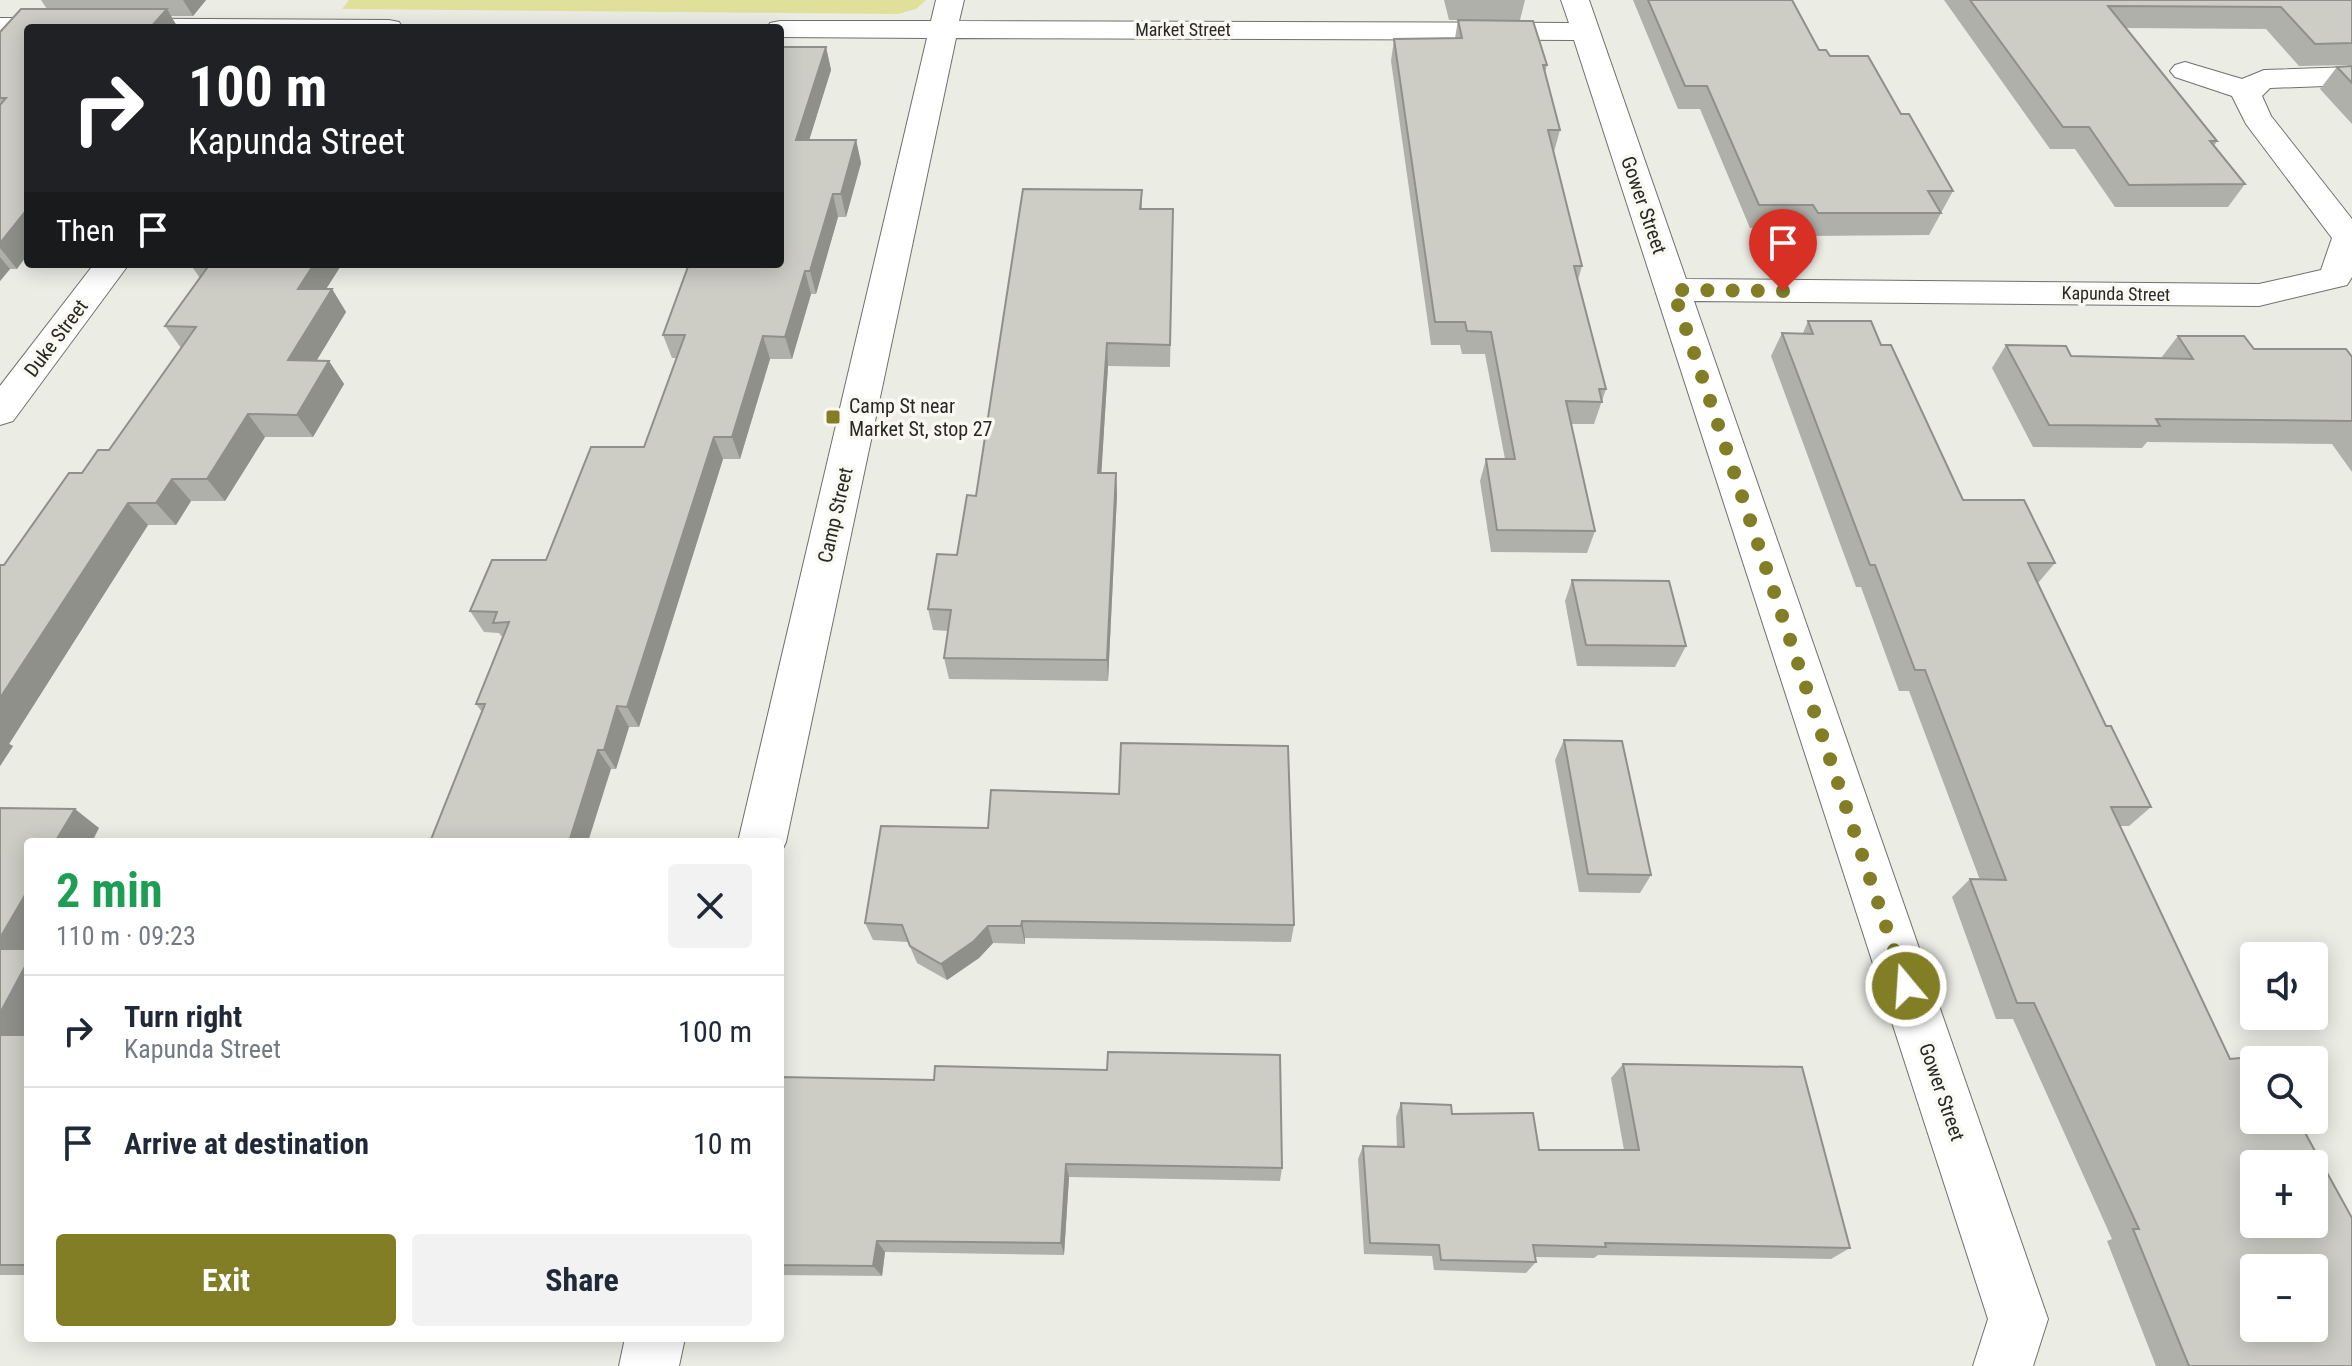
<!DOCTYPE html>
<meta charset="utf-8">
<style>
:root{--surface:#fff;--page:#f2f2f3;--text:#1f2937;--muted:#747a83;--line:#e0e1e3;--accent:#817e26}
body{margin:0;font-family:"Roboto Condensed",sans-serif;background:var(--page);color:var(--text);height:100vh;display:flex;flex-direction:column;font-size:30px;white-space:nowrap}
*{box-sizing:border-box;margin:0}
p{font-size:26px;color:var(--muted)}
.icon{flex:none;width:44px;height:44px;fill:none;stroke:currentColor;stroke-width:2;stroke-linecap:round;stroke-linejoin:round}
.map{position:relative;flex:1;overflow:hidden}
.sheet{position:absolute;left:24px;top:838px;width:760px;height:504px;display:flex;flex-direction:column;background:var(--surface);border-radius:8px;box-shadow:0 4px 20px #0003}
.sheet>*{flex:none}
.banner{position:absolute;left:24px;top:24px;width:760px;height:244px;border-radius:8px;box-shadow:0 4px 20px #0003;background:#202124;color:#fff;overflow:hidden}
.tools{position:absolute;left:2240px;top:942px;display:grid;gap:16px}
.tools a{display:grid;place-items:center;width:88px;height:88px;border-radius:8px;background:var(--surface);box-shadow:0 4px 20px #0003;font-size:40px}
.pin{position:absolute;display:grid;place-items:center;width:68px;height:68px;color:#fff;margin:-82px -34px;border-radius:50% 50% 50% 0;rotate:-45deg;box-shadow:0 0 8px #0007}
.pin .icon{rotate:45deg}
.me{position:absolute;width:88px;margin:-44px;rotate:342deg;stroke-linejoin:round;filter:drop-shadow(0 0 6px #0008)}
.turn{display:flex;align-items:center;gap:28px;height:168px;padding:0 32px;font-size:36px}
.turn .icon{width:104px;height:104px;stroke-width:2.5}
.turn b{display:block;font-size:56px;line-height:68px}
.then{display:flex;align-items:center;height:76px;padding:0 32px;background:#0003;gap:16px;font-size:30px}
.round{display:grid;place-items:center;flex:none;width:84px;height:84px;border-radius:8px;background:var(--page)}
.overview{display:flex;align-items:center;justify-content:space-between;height:136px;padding:0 32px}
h1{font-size:48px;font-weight:700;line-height:60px;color:#1e9e55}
.cta{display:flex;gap:16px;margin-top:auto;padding:16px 32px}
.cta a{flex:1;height:92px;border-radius:8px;background:var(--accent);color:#fff;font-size:32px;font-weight:700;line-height:92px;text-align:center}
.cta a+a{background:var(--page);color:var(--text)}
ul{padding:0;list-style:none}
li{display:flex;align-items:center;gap:24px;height:112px;padding:0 32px;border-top:2px solid var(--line)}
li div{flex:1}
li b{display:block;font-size:30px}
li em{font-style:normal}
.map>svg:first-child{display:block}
.green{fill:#e1e09b}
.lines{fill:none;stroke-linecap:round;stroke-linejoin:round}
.street-casing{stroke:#71716b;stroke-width:2}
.street{fill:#fff;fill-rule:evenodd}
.wall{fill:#b0b0aa}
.shaded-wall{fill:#90908b}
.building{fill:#cdcdc6;stroke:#90908b;stroke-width:2;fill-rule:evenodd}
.route{stroke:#817e26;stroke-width:14;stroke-dasharray:0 25.2}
.poi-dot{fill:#817e26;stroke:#f9f9f2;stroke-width:3}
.labels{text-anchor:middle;stroke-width:7;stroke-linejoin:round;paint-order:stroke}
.far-street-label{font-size:18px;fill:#282926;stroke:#f9f9f2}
.street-label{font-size:20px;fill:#282926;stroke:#f9f9f2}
.poi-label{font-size:20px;fill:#282926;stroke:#f9f9f2;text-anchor:start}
</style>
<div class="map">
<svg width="2352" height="1366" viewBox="0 0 2352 1366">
<rect width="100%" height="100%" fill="#ebece4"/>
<polygon class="green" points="349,0 926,0 916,9 898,14 342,9"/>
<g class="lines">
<g class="street-casing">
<g id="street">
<polygon points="936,0 964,0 959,21 1569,23 1561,0 1589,0 1686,279 2259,284 2321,270 2332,238 2246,124 2232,96 2175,77 2170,71 2175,65 2185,62 2242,79 2264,70 2352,67 2352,85 2270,88 2262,96 2271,116 2352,219 2352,277 2347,285 2259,306 1694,301 2048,1319 2033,1366 1973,1366 1988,1319 1574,40 956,38 786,842 780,855 780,842 738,842 927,38 780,37 780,28 767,28 770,23 780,21 931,21"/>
<polygon points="0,18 389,20 399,22 403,28 28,28 28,35 0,34"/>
<polygon points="94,264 129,264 13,421 0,425 0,386"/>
<polygon points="625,1338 685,1338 679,1366 619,1366"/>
</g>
</g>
<use href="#street" class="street"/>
</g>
<g class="wall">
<polygon points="41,0 206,0 193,16 171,16 178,28 28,28 17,269 10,269 0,281 0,32 47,9"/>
<polygon points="1444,0 1525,0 1520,20 1449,20"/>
<polygon points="1633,0 1792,0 1819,50 1830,56 1901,114 1953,191 1929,235 1808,236 1803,228 1750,228 1700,109 1678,109"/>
<polygon points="1944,0 2352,0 2352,65 2299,66 2266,29 2126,28 2217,141 2214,146 2245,184 2228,207 2115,207 2075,149 2050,149"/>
<polygon points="1458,20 1547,65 1545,73 1560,130 1554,152 1582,266 1578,280 1606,389 1594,424 1571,424 1595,531 1587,553 1491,552 1480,481 1486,459 1505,459 1485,354 1462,354 1460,345 1431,345 1391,61 1394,39 1455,38"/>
<polygon points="826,47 831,70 809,140 856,140 861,163 846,217 838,217 816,294 811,294 792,359 770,359 740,459 723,459 639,727 629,727 616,769 611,769 482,712 476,704 502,637 499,633 484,632 470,611 546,560 644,447 677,358 672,358 663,335"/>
<polygon points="2352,66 2352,124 2320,89 2337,67"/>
<polygon points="1142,190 1142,209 1173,232 1170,367 1108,366 1101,473 1116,473 1117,495 1108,681 949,679 944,658 948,631 933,630 928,609 957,555 976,496"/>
<polygon points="190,264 342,264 326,289 332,289 346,312 316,361 329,361 344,384 313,437 265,437 225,501 191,501 176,525 148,525 9,744 13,746 0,766 4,565 82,473 109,450 181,348 165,326 200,278"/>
<polygon points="1808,321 1881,345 1963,500 2055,563 2038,583 2106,726 2151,807 2129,826 2120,826 2352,1366 2156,1366 2107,1241 2112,1239 2013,1019 1996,1019 1952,897 1970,879 1980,880 1909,691 1899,691 1861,587 1856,587 1771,356 1782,333 1803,333"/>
<polygon points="2178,336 2254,349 2352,357 2352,472 2332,444 2147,442 2142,448 2033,447 1992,368 2006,345 2071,356 2161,358"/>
<polygon points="1572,580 1686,646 1675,667 1577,666 1565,601"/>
<polygon points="1564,740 1651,875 1640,893 1579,892 1555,760"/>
<polygon points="0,808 99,828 28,842 26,1035 28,1035 28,1275 0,1275"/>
<polygon points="881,826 1294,925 1291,942 1025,938 1025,944 993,943 979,958 947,980 917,963 908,942 873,940 865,923"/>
<polygon points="1623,1064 1850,1248 1831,1259 1598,1255 1594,1258 1535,1257 1536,1262 1526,1273 1434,1270 1432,1256 1364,1254 1358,1159 1363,1146 1397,1146 1396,1117 1401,1103 1452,1114 1539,1150 1624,1150 1611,1078"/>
<polygon points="780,1077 1282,1168 1280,1181 1069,1177 1064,1255 885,1252 882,1276 780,1275"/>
</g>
<g class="shaded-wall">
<polygon points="183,0 206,0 193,16"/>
<polygon points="167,9 178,28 150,28"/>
<polygon points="826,47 831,70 802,163 796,140"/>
<polygon points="856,140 861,163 846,217 841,194"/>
<polygon points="833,194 838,217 816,294 810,271"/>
<polygon points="28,208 28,254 17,269 0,248 0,243"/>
<polygon points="0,257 10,269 0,281"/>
<polygon points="314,264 342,264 312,311 298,289"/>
<polygon points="805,271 811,294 792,359 785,337"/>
<polygon points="332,289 346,312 303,383 288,360"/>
<polygon points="763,336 770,359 740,459 732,437"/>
<polygon points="1107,343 1108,366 1100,495 1098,473"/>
<polygon points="329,361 344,384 313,437 297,415"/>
<polygon points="248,414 265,437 225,501 207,479"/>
<polygon points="714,437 723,459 639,727 627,707"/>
<polygon points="1116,473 1117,495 1108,681 1107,660"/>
<polygon points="172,479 191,501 176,525 156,503"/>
<polygon points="128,503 148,525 9,744 13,746 0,766 0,698"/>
<polygon points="617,706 629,727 616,769 604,750"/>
<polygon points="598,750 611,769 588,842 569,842"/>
<polygon points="75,809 99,828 92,842 55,842"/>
<polygon points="28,890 28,956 0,953 0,938"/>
<polygon points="1022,921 1025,938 1025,944 1021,926"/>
<polygon points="988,926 993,943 979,958 947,980 941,964"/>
<polygon points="28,961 28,1032 19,1050 0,1040 0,1013"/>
<polygon points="1066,1164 1069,1177 1064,1255 1061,1243"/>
<polygon points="877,1241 885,1252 882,1276 873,1266"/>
</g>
<g class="building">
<polygon points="1648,0 1792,0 1819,50 1826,50 1830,56 1868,56 1901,114 1909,114 1953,191 1928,191 1941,213 1818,213 1813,205 1759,205 1707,86 1685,86"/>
<polygon points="1970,0 2352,0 2352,43 2315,44 2281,7 2108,6 2217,141 2210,141 2245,184 2129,185 2089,127 2063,127"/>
<polygon points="21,9 167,9 150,28 28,28 28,208 0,243 0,105 6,98 0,98 0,32"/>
<polygon points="1458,20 1533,21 1547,65 1543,65 1560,130 1548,130 1582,266 1574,266 1606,389 1599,389 1602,402 1566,401 1595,531 1497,530 1486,459 1515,459 1491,332 1467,331 1465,322 1435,322 1394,39 1462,38"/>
<polygon points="780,47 826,47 796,140 856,140 841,194 833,194 810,271 805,271 785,337 763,336 732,437 714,437 627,707 617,706 604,750 598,750 569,842 430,842 485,704 476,704 509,622 493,623 497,612 470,611 492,560 546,560 591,447 644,447 685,335 663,335 689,264 780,264"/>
<polygon points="2352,66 2352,83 2337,67"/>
<polygon points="1023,189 1142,190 1140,209 1173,209 1170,345 1107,343 1098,473 1116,473 1107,660 944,658 951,610 928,609 937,554 957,555 967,495 976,496"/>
<polygon points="210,264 314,264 298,289 332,289 288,360 329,361 297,415 248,414 207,479 172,479 156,503 128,503 0,698 0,565 4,565 69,473 82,473 98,450 109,450 196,327 165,326"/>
<path d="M1808,321H1871L1881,345H1891L1963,500H2024L2055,563H2028L2106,726H2111L2151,807H2111L2230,1059L2262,1056L2264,1060H2254V1120H2298L2352,1218V1366H2189L2133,1229H2139L2034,1003H2017L1970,879L2006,880L1925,670H1915L1875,565H1870L1782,333L1813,334ZM2254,1164H2314V1224H2254ZM2254,1268H2314V1328H2254Z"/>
<polygon points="2178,336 2244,336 2254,349 2346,349 2352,357 2352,421 2156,419 2160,426 2049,425 2006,345 2066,346 2071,356 2193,359"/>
<polygon points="1572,580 1669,581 1686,646 1586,645"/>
<polygon points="1564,740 1622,741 1651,875 1588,874"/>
<polygon points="1121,743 1288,746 1294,925 1022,921 1021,926 988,926 974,941 941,964 910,946 902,925 865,923 881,826 988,828 991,790 1119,794"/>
<polygon points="0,808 75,809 55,842 28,842 28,890 0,938"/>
<polygon points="0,949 28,949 28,961 0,1013"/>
<rect x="0" y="1035" width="28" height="230"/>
<polygon points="1108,1052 1280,1055 1282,1168 1066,1164 1061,1243 877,1241 873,1266 780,1265 780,1077 934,1080 935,1066 1107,1070"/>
<polygon points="1623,1064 1802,1067 1850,1248 1605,1243 1606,1247 1533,1245 1536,1262 1441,1260 1439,1245 1370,1243 1363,1146 1404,1147 1401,1103 1451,1105 1452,1114 1533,1113 1539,1150 1639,1150"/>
</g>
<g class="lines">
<polyline class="route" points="1783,291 1673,290 1906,986"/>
</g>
<rect class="poi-dot" x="825" y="409" width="16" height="16" rx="4"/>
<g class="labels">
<g class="far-street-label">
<text x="1183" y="36">Market Street</text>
<text transform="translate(2116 294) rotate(1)" y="6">Kapunda Street</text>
</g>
<g class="street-label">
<text transform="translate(1644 205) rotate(71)" y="7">Gower Street</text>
<text transform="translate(56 338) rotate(-53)" y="7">Duke Street</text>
<text transform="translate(835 515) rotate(-77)" y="7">Camp Street</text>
<text transform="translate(1942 1092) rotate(71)" y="7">Gower Street</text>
</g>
<g class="poi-label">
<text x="849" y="413">Camp St near<tspan x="849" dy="23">Market St, stop 27</tspan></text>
</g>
</g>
</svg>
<div class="tools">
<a><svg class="icon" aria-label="sound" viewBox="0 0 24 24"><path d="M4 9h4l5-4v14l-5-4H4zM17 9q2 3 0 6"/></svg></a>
<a><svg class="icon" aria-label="search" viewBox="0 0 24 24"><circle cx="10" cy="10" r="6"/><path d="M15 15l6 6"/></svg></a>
<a>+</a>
<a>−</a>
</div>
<div class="pin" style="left:1783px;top:291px;background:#d93025"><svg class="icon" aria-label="arrive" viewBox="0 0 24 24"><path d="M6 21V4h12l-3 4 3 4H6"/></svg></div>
<svg class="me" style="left:1906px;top:986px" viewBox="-20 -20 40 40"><circle r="17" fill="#817e26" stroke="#fff" stroke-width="3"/><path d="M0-11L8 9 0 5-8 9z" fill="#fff"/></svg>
<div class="banner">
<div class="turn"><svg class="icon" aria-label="right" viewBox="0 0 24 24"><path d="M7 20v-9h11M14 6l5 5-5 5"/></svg><div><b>100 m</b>Kapunda Street</div></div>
<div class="then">Then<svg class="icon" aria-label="arrive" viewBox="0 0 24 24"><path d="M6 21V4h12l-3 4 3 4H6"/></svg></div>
</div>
<section class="sheet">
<div class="overview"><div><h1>2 min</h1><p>110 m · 09:23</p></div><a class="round"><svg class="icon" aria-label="close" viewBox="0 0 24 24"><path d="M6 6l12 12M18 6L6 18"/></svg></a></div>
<ul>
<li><svg class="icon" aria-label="right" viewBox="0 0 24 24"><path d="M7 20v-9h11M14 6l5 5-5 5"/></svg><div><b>Turn right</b><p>Kapunda Street</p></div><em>100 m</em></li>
<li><svg class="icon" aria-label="arrive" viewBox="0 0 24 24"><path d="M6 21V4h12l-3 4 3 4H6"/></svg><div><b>Arrive at destination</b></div><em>10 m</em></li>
</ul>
<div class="cta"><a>Exit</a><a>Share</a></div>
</section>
</div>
